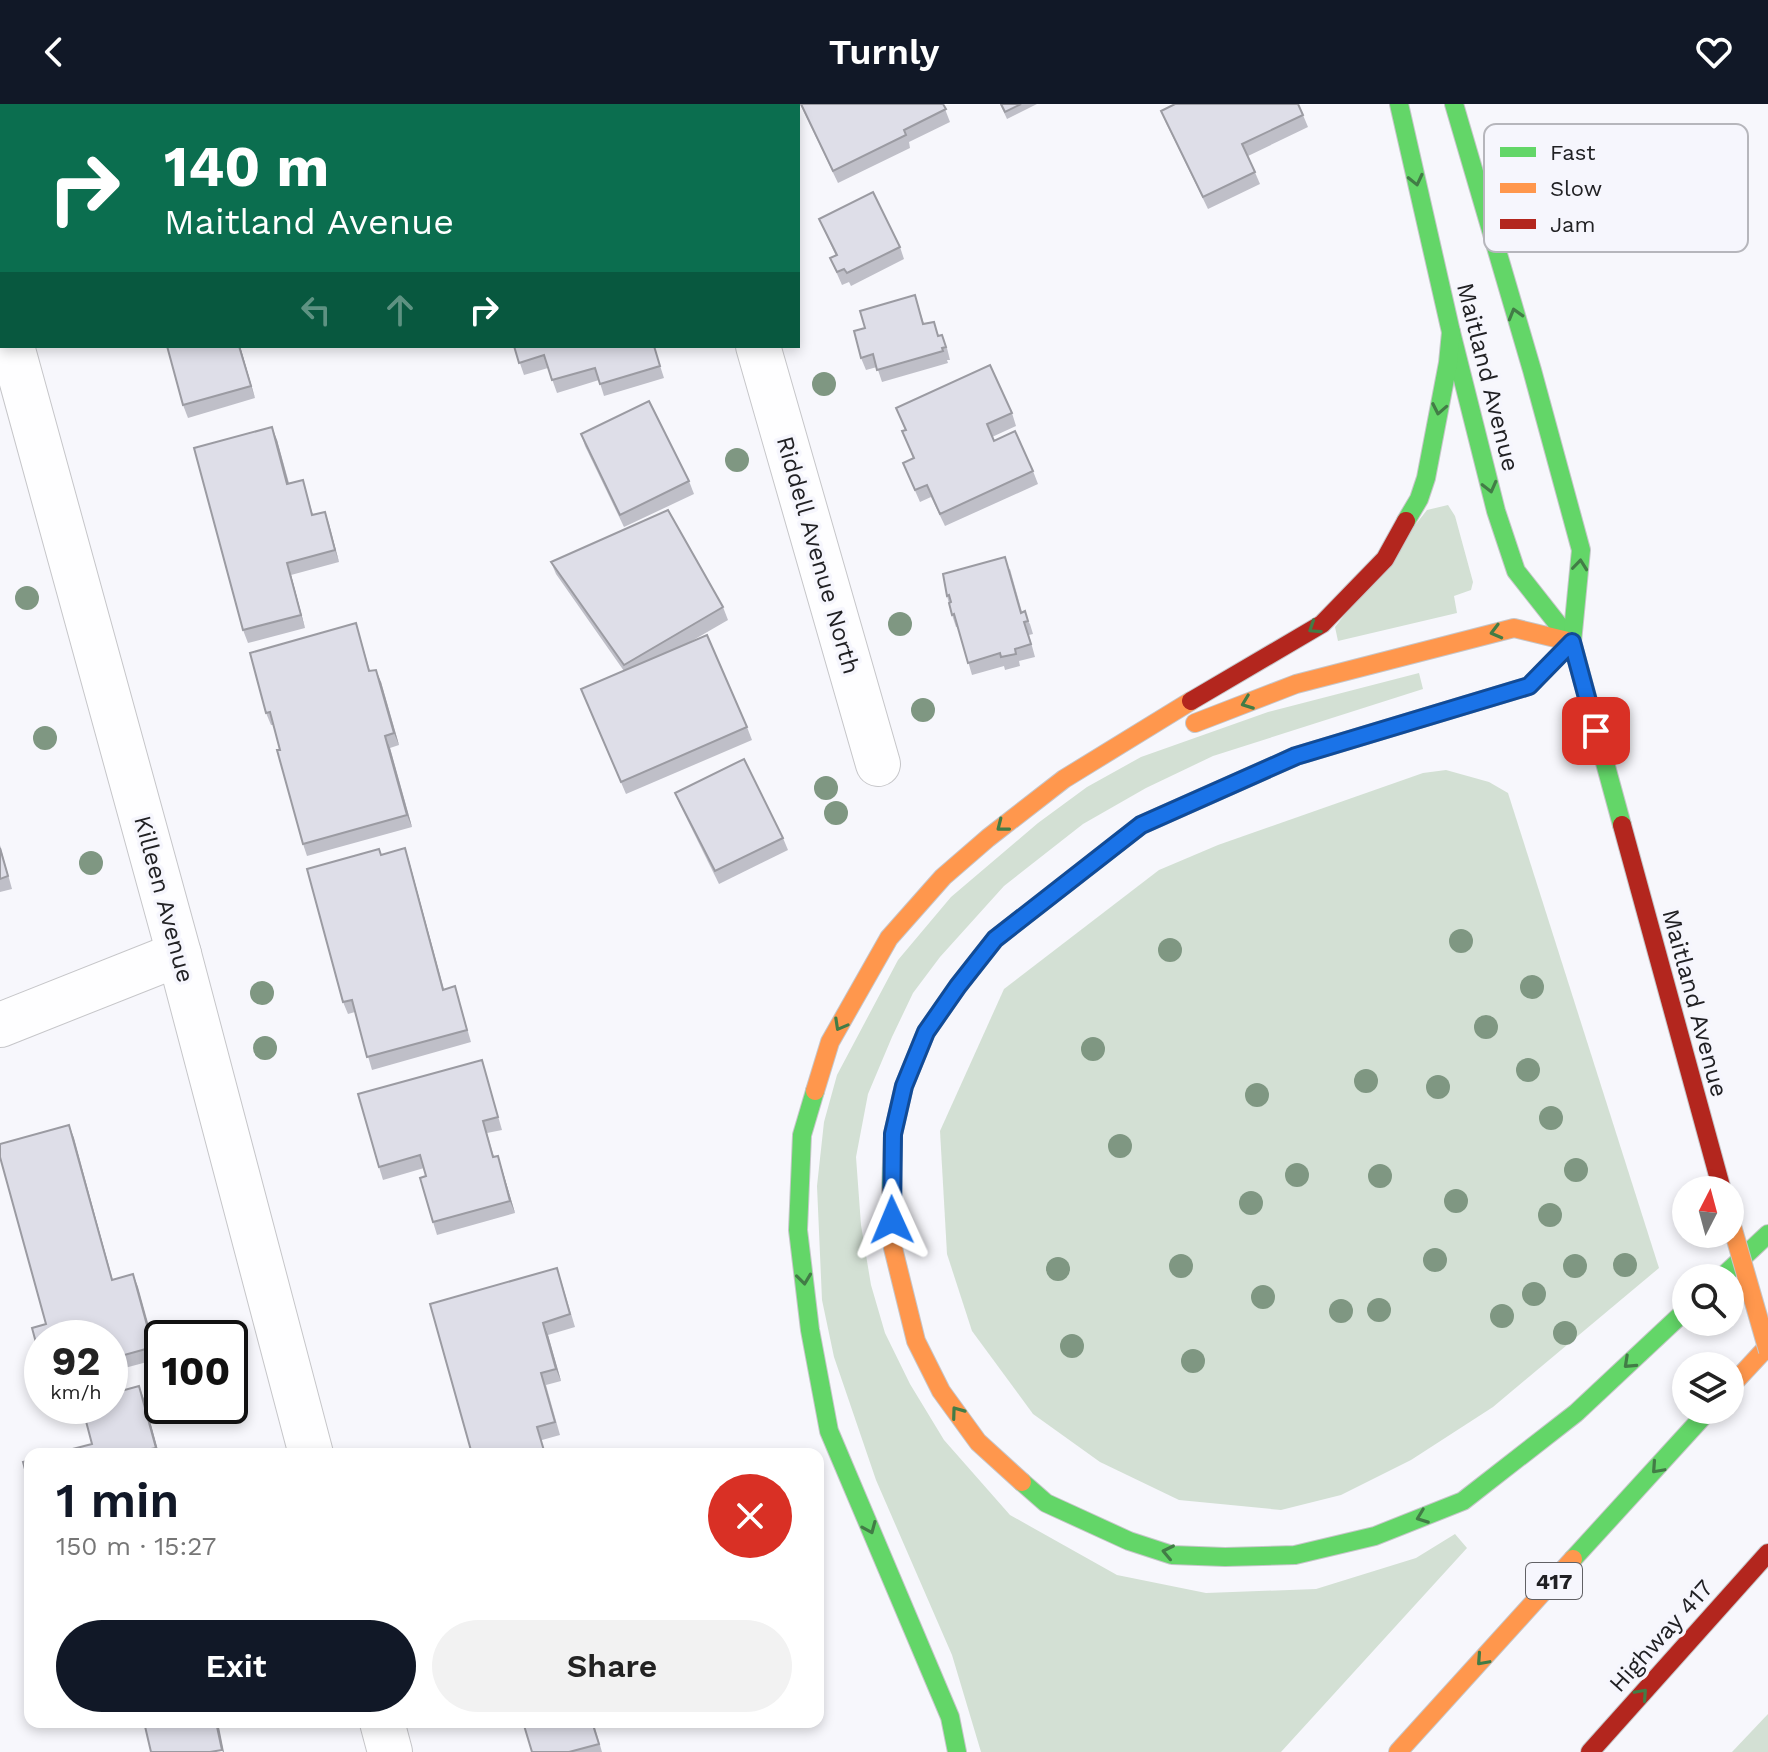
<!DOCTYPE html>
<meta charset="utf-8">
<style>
:root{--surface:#fff;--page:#f2f2f2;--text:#222;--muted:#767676;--accent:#111827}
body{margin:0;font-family:"Work Sans",sans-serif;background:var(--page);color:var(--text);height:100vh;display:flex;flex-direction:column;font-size:30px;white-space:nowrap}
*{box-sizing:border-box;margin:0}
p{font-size:26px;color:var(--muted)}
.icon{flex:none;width:44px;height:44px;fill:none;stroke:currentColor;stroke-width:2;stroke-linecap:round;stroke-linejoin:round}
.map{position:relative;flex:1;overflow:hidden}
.panel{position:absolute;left:24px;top:1344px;width:800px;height:280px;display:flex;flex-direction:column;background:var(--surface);border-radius:16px;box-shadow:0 4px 12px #0003}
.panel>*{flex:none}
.banner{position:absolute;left:0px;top:0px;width:800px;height:244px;box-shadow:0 4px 12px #0003;background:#0b6e4f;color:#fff;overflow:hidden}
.needle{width:52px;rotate:6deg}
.buttons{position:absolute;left:1672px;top:1072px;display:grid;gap:16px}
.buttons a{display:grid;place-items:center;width:72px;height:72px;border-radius:50%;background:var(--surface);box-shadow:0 4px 12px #0003;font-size:40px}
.speed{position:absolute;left:24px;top:1216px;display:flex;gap:16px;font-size:40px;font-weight:700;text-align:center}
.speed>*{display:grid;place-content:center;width:104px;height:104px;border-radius:50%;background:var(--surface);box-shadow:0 4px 12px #0003;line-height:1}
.speed small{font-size:20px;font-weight:400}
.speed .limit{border:4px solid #111;border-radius:12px;background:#fff;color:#111}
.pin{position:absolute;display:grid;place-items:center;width:68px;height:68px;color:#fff;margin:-34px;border-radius:16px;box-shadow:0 4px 12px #0006}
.me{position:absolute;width:88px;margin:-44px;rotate:359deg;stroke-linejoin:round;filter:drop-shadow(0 0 6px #0008)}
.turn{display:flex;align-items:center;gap:28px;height:168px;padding:0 32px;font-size:36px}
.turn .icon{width:104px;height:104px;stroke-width:2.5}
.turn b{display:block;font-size:56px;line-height:68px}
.lanes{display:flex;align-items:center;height:76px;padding:0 32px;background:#0003;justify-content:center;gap:40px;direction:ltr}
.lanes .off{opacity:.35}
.round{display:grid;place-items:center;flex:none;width:84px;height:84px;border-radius:42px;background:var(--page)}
.head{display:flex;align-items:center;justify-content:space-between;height:136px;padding:0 32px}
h1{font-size:48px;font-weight:600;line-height:60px;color:var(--accent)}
.action{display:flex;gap:16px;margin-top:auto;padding:16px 32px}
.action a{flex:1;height:92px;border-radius:48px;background:var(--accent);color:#fff;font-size:32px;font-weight:600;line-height:92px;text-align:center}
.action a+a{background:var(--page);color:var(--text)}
header{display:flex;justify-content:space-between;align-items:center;height:104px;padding:0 32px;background:var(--accent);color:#fff;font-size:36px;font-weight:600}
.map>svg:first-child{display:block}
.green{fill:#d3e0d4}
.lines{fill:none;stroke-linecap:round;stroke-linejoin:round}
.street-casing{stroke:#c6c6c9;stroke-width:46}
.fast-casing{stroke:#c6c6c9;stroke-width:20}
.slow-casing{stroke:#c6c6c9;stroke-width:20}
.jam-casing{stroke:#c6c6c9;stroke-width:20}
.street{stroke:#fefeff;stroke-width:44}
.fast{stroke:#63d668;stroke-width:18}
.slow{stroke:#ff974d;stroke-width:18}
.jam{stroke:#b3261e;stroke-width:18}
.slow-bridge-casing{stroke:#c6c6c9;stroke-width:20;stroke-linecap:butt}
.slow-bridge{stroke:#ff974d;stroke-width:18}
.tree{fill:#7f9782}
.wall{fill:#bfbfc8}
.shaded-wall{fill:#9b9ba2}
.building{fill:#dedee8;stroke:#9b9ba2;stroke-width:2}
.oneway{stroke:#427c46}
.route-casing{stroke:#114b97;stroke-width:20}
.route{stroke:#1a73e8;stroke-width:14}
.labels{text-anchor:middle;stroke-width:7;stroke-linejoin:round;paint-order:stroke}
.shield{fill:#f6f6fd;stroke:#616165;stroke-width:2}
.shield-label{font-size:22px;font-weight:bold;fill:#212124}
.street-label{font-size:24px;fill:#212124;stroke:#f6f6fd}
.key{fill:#f6f6fd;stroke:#b6b6bc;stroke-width:2}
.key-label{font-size:22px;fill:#212124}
</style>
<header><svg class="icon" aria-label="back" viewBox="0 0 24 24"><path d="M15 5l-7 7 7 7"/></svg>Turnly<svg class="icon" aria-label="heart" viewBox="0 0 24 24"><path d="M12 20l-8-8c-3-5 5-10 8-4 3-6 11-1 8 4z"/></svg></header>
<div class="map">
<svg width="1768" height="1648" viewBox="0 0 1768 1648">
<rect width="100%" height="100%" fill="#f7f7fc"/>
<g class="green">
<polygon points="1448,401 1455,412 1473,478 1471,486 1454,492 1457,509 1338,537 1335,523 1427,406"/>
<polygon points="1419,569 1423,585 1213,652 1146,684 1083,720 1004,782 940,853 913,889 892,933 868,990 856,1053 861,1121 871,1181 885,1229 910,1280 944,1336 1010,1411 1117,1471 1206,1489 1316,1485 1416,1454 1455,1430 1467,1444 1281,1648 981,1648 952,1551 876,1376 834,1253 822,1196 817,1082 824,1018 837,971 898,856 951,793 1038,719 1087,683 1141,653 1268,608"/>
<polygon points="1446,666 1489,678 1508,689 1659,1164 1493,1303 1411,1356 1341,1391 1281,1406 1179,1396 1100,1358 1033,1310 972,1227 947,1150 940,1027 1004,885 1159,766 1218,741 1423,669"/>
<polygon points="1768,1610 1768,1648 1732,1648"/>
</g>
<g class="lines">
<g class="street-casing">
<g id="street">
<polyline points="688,0 688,2"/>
<polyline points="0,198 2,205"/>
<polyline points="12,242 179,850 311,1350"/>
<polyline points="758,242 878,660"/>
<polyline points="0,921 179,850"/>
<polyline points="382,1618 390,1648"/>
</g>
</g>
<g class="fast-casing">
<g id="fast">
<polyline points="1399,0 1451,228 1496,407 1516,467 1572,538"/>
<polyline points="1454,0 1532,266 1581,446 1572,538 1622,721"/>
<polyline points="201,2 203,0"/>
<polyline points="0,73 2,72"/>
<polyline points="1406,417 1419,395 1426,374 1448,259 1451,228"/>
<polyline points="815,987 802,1031 798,1126 810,1226 829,1327 950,1613 957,1648"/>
<polyline points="891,1087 893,1030 904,982 926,928 958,882 995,835 1141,721 1296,652 1529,582 1572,538"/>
<polyline points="1721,1174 1768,1130"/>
<polyline points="1022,1378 1046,1399 1129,1437 1172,1451 1225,1453 1295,1451 1375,1432 1463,1397 1576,1309 1686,1206"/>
<polyline points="1573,1455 1709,1306"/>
</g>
</g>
<g class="slow-casing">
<g id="slow">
<polyline points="1195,619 1296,580 1514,524 1572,538"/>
<polyline points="815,987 830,938 889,834 943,773 988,734 1064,675 1191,597"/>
<polyline points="891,1087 893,1144 916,1237 941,1287 978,1338 1022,1378"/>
<polyline points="1730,1283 1768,1242"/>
<polyline points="1398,1648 1573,1455"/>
</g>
</g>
<g class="jam-casing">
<g id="jam">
<polyline points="1191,597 1322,520 1385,455 1406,417"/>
<polyline points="1622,721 1722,1086"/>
<polyline points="1590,1648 1768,1449"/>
</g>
</g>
<use href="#street" class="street"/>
<use href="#fast" class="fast"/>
<use href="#slow" class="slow"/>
<use href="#jam" class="jam"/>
<g class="slow-bridge-casing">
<polyline id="slow-bridge" points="1730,1115 1768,1247"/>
</g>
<use href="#slow-bridge" class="slow-bridge"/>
</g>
<g class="tree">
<circle cx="824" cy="280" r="12"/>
<circle cx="737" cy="356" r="12"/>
<circle cx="27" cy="494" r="12"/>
<circle cx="900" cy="520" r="12"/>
<circle cx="923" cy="606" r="12"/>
<circle cx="45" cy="634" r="12"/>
<circle cx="826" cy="684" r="12"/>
<circle cx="836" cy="709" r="12"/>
<circle cx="91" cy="759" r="12"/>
<circle cx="1461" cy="837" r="12"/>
<circle cx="1170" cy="846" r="12"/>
<circle cx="1532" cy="883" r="12"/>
<circle cx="262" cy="889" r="12"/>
<circle cx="1486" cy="923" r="12"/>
<circle cx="265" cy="944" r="12"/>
<circle cx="1093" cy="945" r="12"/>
<circle cx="1528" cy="966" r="12"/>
<circle cx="1366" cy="977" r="12"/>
<circle cx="1438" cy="983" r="12"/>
<circle cx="1257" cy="991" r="12"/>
<circle cx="1551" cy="1014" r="12"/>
<circle cx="1120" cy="1042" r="12"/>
<circle cx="1576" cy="1066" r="12"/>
<circle cx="1297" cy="1071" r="12"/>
<circle cx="1380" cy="1072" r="12"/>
<circle cx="1456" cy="1097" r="12"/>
<circle cx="1251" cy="1099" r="12"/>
<circle cx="1550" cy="1111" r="12"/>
<circle cx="1435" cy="1156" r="12"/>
<circle cx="1625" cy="1161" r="12"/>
<circle cx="1181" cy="1162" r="12"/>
<circle cx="1575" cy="1162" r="12"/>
<circle cx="1058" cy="1165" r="12"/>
<circle cx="1534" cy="1190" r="12"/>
<circle cx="1263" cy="1193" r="12"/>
<circle cx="1379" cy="1206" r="12"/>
<circle cx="1341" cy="1207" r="12"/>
<circle cx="1502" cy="1212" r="12"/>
<circle cx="1565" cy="1229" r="12"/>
<circle cx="1072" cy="1242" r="12"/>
<circle cx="1193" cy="1257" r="12"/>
</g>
<g class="wall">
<polygon points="380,0 448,0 446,2 382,2"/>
<polygon points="800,0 943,0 950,18 909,38 910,44 838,79"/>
<polygon points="1000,0 1037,0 1007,15"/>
<polygon points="1161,7 1303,11 1308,23 1248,52 1260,80 1208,105 1166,19"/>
<polygon points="819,115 900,143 904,155 851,182 849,178 842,181 830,154 836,152"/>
<polygon points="915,191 924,220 939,232 947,244 950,256 947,256 948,259 882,278 877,263 866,266 861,254 865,224"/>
<polygon points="240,242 255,294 188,314 183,301"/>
<polygon points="514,242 657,242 654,243 664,274 604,292 599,276 557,289 548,264 524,271"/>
<polygon points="896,304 1012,309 1016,322 992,333 994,337 1033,367 1038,380 945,422 931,393 920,398 908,371 903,359 913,354 902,327 905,326"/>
<polygon points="581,330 689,377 694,390 624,423 585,342"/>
<polygon points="277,336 289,379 303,376 313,411 325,408 339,458 291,471 305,524 248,539 243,526"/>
<polygon points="551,458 723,503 728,516 683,542 747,623 752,636 626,690 581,585 624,567 556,470"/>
<polygon points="1010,465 1022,508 1030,520 1033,530 1029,531 1035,553 1019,557 1020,562 1005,566 1004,562 972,571 958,523 956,523 952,511 947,492"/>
<polygon points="356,519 370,567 381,578 399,641 390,644 412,723 307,752 303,740 274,621 271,621 266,609"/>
<polygon points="675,689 783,734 788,746 719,780 680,701"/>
<polygon points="0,741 12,785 0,788"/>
<polygon points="405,744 409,757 444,885 455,882 471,938 372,966 355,908 348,910 343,898 381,751"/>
<polygon points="482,956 502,1026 487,1029 494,1053 498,1052 502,1065 515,1109 437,1131 433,1118 424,1064 383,1076 379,1063"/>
<polygon points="69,1021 113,1176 133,1170 158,1255 110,1268 110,1234 42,1234 42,1258 38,1246 46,1220"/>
<polygon points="561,1176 575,1223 548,1231 561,1277 546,1281 560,1331 542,1336 472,1350"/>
<polygon points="144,1295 159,1350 53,1350 92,1340"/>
<polygon points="514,1618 599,1618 594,1620 602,1648 532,1648 523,1618 515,1621"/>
</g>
<g class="shaded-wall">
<polygon points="394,0 405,0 406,2 393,2"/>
<polygon points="424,0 437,0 438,2 423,2"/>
<polygon points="239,242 240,242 255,294 251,282"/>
<polygon points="272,323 277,336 292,392 287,380"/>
<polygon points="325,408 329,420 339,458 335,446"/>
<polygon points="287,459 291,471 305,524 301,511"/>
<polygon points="376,566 381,578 399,641 394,629"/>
<polygon points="385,632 390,644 412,723 407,711"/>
<polygon points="405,744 409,757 447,898 443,886"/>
<polygon points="69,1021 74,1034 116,1189 112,1176"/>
<polygon points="498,1052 502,1065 515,1109 510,1097"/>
<polygon points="133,1170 138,1183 158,1255 153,1243"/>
<polygon points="543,1219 548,1231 561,1277 556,1265"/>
<polygon points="139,1282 144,1295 159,1350 156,1344"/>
<polygon points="216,1618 218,1618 224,1648 223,1648 222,1646"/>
</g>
<g class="building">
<polygon points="412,0 424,0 423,2 415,2"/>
<polygon points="561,0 586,0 587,2 557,2"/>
<polygon points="801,0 943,0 946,5 904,26 906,31 833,67"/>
<polygon points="1001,0 1021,0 1005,8"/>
<polygon points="1175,0 1298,0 1303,11 1242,40 1255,68 1203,93 1161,7"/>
<polygon points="873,88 900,143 847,169 844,165 837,168 830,154 837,151 819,115"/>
<polygon points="915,191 923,220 934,218 938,232 942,231 946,243 942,244 943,247 877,266 873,250 861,254 854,227 865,224 860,207"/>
<polygon points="167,242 239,242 251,282 183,301"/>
<polygon points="514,242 654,242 660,262 600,280 595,264 552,276 544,251 519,259"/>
<polygon points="990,261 1012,309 987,320 994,337 1015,327 1033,367 940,410 927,381 915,386 903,359 914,354 902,327 906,326 896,304"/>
<polygon points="649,297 689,377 620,411 581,330"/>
<polygon points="272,323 287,380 303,376 312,411 325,408 335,446 287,459 301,511 243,526 194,344"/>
<polygon points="668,406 723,503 624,561 551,458"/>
<polygon points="1005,453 1021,509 1025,507 1028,517 1024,518 1031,540 1015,545 1016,550 1001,553 1000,549 968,559 954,510 952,511 949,499 951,498 949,491 947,492 943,470"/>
<polygon points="356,519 369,567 376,566 394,629 385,632 407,711 303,740 277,646 280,646 270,608 266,609 250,549"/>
<polygon points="707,531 747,623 621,678 581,585"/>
<polygon points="744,655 783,734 715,767 675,689"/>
<polygon points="0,744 8,772 0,775"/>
<polygon points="405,744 443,886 455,882 467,926 367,953 352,896 343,898 307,765 379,745 381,751"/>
<polygon points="482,956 498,1013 483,1017 493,1053 498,1052 510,1097 433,1118 420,1074 426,1072 420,1051 379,1063 358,990"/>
<polygon points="69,1021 112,1176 133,1170 153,1243 110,1255 110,1234 42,1234 42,1244 38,1246 32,1224 46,1220 0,1053 0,1040"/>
<polygon points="557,1164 570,1210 543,1219 556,1265 541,1269 555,1318 537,1323 545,1350 472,1350 430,1200"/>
<polygon points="139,1282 156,1344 146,1346 147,1350 53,1350 92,1340 82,1302 110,1302 110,1290"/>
<polygon points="30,1356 30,1384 23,1358"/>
<polygon points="144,1618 216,1618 222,1646 210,1648 151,1648"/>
<polygon points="523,1618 592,1618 599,1640 569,1648 532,1648"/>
</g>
<defs><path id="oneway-chevron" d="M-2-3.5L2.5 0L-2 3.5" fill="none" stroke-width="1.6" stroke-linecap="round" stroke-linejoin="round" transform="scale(2)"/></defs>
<g class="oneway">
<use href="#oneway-chevron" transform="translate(1416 76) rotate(77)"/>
<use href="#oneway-chevron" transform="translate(1515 210) rotate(-106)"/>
<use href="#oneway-chevron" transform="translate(1439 305) rotate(101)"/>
<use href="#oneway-chevron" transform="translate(1490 383) rotate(76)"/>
<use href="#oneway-chevron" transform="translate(1580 461) rotate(-84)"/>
<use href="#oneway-chevron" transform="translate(1314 524) rotate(147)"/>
<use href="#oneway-chevron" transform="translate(1496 528) rotate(165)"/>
<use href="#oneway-chevron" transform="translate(1247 599) rotate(159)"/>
<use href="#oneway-chevron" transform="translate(1002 722) rotate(142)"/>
<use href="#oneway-chevron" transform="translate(840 921) rotate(119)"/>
<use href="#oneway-chevron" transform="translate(804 1175) rotate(83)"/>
<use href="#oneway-chevron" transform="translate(1629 1259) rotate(137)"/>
<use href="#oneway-chevron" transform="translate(957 1308) rotate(-126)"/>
<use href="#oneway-chevron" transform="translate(1657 1364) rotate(132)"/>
<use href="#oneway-chevron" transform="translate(1422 1413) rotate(159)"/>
<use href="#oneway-chevron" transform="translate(870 1424) rotate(67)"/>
<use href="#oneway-chevron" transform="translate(1168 1448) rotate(-168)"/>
<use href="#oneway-chevron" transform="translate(1482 1556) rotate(132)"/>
<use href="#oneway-chevron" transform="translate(1642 1590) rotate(-48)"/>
</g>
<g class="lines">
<g class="route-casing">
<polyline id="route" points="892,1116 893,1030 904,982 926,928 958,882 995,835 1141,721 1296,652 1529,582 1572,538 1596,627"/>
</g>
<use href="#route" class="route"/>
</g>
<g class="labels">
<rect class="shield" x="1526" y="1459" width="56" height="36" rx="6"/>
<g class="shield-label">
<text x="1554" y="1485">417</text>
</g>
<g class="street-label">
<text transform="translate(1488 273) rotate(76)" y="8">Maitland Avenue</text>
<text transform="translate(818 451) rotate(74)" y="8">Riddell Avenue North</text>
<text transform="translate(164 795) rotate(75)" y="8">Killeen Avenue</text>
<text transform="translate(1695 899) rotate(75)" y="8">Maitland Avenue</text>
<text transform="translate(1661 1532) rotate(-48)" y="8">Highway 417</text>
</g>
</g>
<rect x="1484" y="20" width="264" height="128" rx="12" class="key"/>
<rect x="1500" y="43" width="36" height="10" fill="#63d668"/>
<rect x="1500" y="79" width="36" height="10" fill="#ff974d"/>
<rect x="1500" y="115" width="36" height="10" fill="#b3261e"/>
<g class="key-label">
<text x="1550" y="56">Fast</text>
<text x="1550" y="92">Slow</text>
<text x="1550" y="128">Jam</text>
</g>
</svg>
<div class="buttons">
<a><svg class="needle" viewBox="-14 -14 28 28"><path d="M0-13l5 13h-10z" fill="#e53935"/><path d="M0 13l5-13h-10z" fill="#767676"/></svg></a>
<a><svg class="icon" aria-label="search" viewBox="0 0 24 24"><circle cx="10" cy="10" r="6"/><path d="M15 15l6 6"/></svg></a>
<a><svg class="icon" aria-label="layers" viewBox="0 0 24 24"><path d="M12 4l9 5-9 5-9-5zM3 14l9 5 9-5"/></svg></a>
</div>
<div class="speed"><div>92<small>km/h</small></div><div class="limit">100</div></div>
<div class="pin" style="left:1596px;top:627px;background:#d93025"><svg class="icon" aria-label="arrive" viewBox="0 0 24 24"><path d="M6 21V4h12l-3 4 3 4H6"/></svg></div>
<svg class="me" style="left:892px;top:1116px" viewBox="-20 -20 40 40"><path d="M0-17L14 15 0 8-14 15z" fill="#1a73e8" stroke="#fff" stroke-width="4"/></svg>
<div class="banner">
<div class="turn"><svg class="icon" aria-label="right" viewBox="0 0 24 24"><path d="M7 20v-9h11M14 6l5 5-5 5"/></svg><div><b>140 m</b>Maitland Avenue</div></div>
<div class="lanes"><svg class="icon off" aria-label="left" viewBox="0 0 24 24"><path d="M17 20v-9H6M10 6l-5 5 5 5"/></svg><svg class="icon off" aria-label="ahead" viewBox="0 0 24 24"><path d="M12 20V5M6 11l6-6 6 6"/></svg><svg class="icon" aria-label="right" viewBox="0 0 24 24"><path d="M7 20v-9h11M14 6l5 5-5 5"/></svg></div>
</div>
<section class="panel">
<div class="head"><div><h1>1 min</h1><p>150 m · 15:27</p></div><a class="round" style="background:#d93025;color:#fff"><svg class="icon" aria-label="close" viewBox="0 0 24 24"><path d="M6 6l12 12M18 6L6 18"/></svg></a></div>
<div class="action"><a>Exit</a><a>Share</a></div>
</section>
</div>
